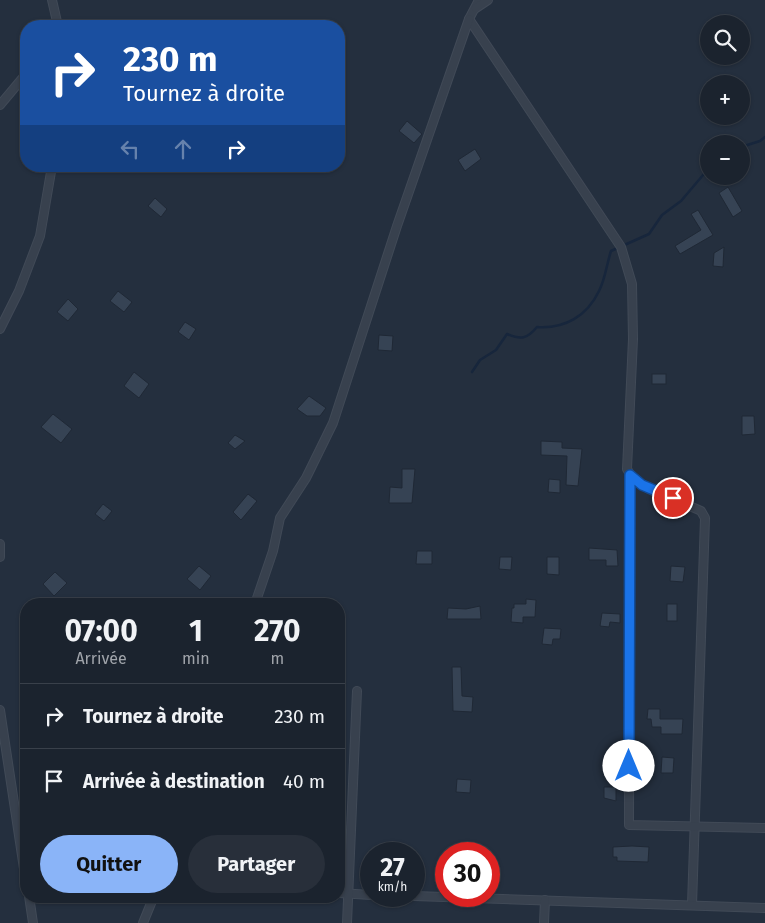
<!DOCTYPE html>
<html lang="fr">
<meta charset="utf-8">
<style>
:root{--surface:#1b232e;--page:#282f3a;--text:#f1f3f6;--muted:#a0a4aa;--line:#39404a;--accent:#8ab4f8}
body{margin:0;font-family:"Fira Sans",sans-serif;background:var(--page);color:var(--text);height:100vh;display:flex;flex-direction:column;font-size:19px;white-space:nowrap}
*{box-sizing:border-box;margin:0}
p{font-size:16px;color:var(--muted)}
.icon{flex:none;width:28px;height:28px;fill:none;stroke:currentColor;stroke-width:2;stroke-linecap:round;stroke-linejoin:round}
.map{position:relative;flex:1;overflow:hidden}
.panel{position:absolute;left:20px;top:598px;width:325px;height:305px;display:flex;flex-direction:column;background:var(--surface);border-radius:20px;box-shadow:0 1px 4px #0004,0 0 0 1px var(--line)}
.panel>*{flex:none}
.top-card{position:absolute;left:20px;top:20px;width:325px;height:152px;border-radius:20px;box-shadow:0 1px 4px #0004,0 0 0 1px var(--line);background:#1a4fa0;color:#fff;overflow:hidden}
.controls{position:absolute;left:700px;top:15px;display:grid;gap:10px}
.controls a{display:grid;place-items:center;width:50px;height:50px;border-radius:50%;background:var(--surface);box-shadow:0 1px 4px #0004,0 0 0 1px var(--line);font-size:25px}
.speed{position:absolute;left:360px;top:842px;display:flex;gap:10px;font-size:25px;font-weight:700;text-align:center}
.speed>*{display:grid;place-content:center;width:65px;height:65px;border-radius:50%;background:var(--surface);box-shadow:0 1px 4px #0004,0 0 0 1px var(--line);line-height:1}
.speed small{font-size:12px;font-weight:400}
.speed .limit{border:8px solid #d22;background:#fff;color:#111}
.pin{position:absolute;display:grid;place-items:center;width:42px;height:42px;color:#fff;margin:-21px;border:2px solid #fff;border-radius:50%;box-shadow:0 1px 5px #0007}
.me{position:absolute;width:55px;margin:-28px;rotate:0deg;stroke-linejoin:round;filter:drop-shadow(0 0 4px #0008)}
.turn{display:flex;align-items:center;gap:18px;height:105px;padding:0 20px;font-size:22px}
.turn .icon{width:65px;height:65px;stroke-width:2.5}
.turn b{display:block;font-size:35px;line-height:42px}
.lanes{display:flex;align-items:center;height:48px;padding:0 20px;background:#0003;justify-content:center;gap:25px;direction:ltr}
.lanes .off{opacity:.35}
.eta{display:flex;justify-content:space-evenly;align-items:center;height:85px;text-align:center}
.eta b{font-size:30px;font-weight:700;line-height:35px}
.cta{display:flex;gap:10px;margin-top:auto;padding:10px 20px}
.cta a{flex:1;height:58px;border-radius:30px;background:var(--accent);color:#111;font-size:20px;font-weight:700;line-height:58px;text-align:center}
.cta a+a{background:var(--page);color:var(--text)}
ul{padding:0;list-style:none}
li{display:flex;align-items:center;gap:15px;height:65px;padding:0 20px;border-top:1px solid var(--line)}
li div{flex:1}
li b{display:block;font-size:19px}
li em{font-style:normal}
.map>svg:first-child{display:block}
.lines{fill:none;stroke-linecap:round;stroke-linejoin:round}
.stream{stroke:#17263c;stroke-width:2.5}
.building{fill:#364354;stroke:#1f2835}
.street-casing{stroke:#414a57;stroke-width:10}
.street{stroke:#38414e;stroke-width:8}
.route-casing{stroke:#114b97;stroke-width:12}
.route{stroke:#1a73e8;stroke-width:9}
</style>
<div class="map">
<svg width="765" height="923" viewBox="0 0 765 923">
<rect width="100%" height="100%" fill="#242f3e"/>
<g class="lines">
<g class="stream">
<polyline points="741,147 760,141 765,137"/>
<path d="M472,372L480,360L496,350L507,334C521,340 527,339 537,327C565,329 587,316 599,291C605,280 607,263 611,251L649,234L662,215L681,201L709,168"/>
</g>
</g>
<g class="building">
<polygon points="407,121 422,134 414,143 399,131"/>
<polygon points="475,149 481,159 465,171 458,160"/>
<polygon points="728,187 742,211 733,217 719,193"/>
<polygon points="155,198 167,209 161,217 148,206"/>
<polygon points="698,210 713,235 680,254 675,246 701,230 691,214"/>
<polygon points="724,247 723,267 713,266 714,253"/>
<polygon points="118,291 132,302 124,312 110,301"/>
<polygon points="68,299 78,309 68,321 57,312"/>
<polygon points="185,322 196,329 189,340 178,332"/>
<polygon points="379,335 393,336 392,351 378,350"/>
<polygon points="134,372 149,384 139,398 124,386"/>
<rect x="652" y="374" width="14" height="10"/>
<polygon points="309,396 326,408 320,416 307,416 297,409"/>
<polygon points="53,414 72,429 61,443 41,427"/>
<polygon points="742,416 754,416 755,434 742,435"/>
<polygon points="235,435 245,441 235,449 228,443"/>
<polygon points="541,441 562,442 562,448 582,449 578,486 566,485 567,456 541,455"/>
<polygon points="402,469 415,469 412,503 389,503 390,487 402,488"/>
<polygon points="549,479 560,480 560,493 548,492"/>
<polygon points="248,494 257,501 241,520 233,512"/>
<polygon points="103,504 112,511 104,521 95,514"/>
<polygon points="589,548 617,550 618,566 606,566 606,560 589,560"/>
<polygon points="417,551 432,551 432,564 416,564"/>
<polygon points="500,557 512,557 511,570 499,569"/>
<polygon points="547,557 559,557 559,575 547,574"/>
<polygon points="199,566 211,576 200,590 187,579"/>
<polygon points="671,566 685,567 683,582 670,581"/>
<polygon points="55,572 67,583 54,596 43,584"/>
<polygon points="526,599 536,600 535,617 523,617 523,623 511,622 512,608 514,608 514,604 526,604"/>
<rect x="667" y="604" width="10" height="17"/>
<polygon points="480,606 481,619 447,619 448,608 466,609"/>
<polygon points="602,613 620,614 620,623 610,622 609,627 600,626"/>
<polygon points="544,628 561,629 560,639 553,639 552,645 542,644"/>
<polygon points="452,667 461,667 462,696 473,697 472,712 453,711"/>
<polygon points="648,709 660,709 660,719 683,719 682,734 661,734 661,727 652,727 651,719 647,719"/>
<polygon points="662,757 674,758 673,773 661,773"/>
<polygon points="457,779 471,780 470,793 456,792"/>
<polygon points="604,787 616,787 616,801 604,798"/>
<polygon points="632,846 649,847 648,862 617,861 617,857 613,857 613,847"/>
</g>
<g class="lines">
<g class="street-casing">
<g id="street">
<polyline points="52,0 58,26"/>
<path d="M479,0L469,19L621,247L632,284L633,339L627,469C636,490 681,501 701,511L705,518L692,905"/>
<polyline points="476,8 488,0"/>
<polyline points="0,105 26,74"/>
<polyline points="0,329 19,291 40,236 52,166"/>
<polyline points="630,475 629,825 765,828"/>
<polyline points="0,544 0,557"/>
<polyline points="255,604 273,551 280,518 306,478 333,423 397,226 469,19"/>
<polyline points="0,710 26,882"/>
<polyline points="339,893 371,895"/>
<polyline points="29,896 33,923"/>
<polyline points="414,896 765,908"/>
<polyline points="143,923 154,896"/>
<polyline points="347,923 357,691"/>
<polyline points="544,923 545,900"/>
</g>
</g>
<use href="#street" class="street"/>
</g>
<g class="lines">
<g class="route-casing">
<polyline id="route" points="629,766 630,475 642,485 673,498"/>
</g>
<use href="#route" class="route"/>
</g>
</svg>
<div class="controls">
<a><svg class="icon" aria-label="search" viewBox="0 0 24 24"><circle cx="10" cy="10" r="6"/><path d="M15 15l6 6"/></svg></a>
<a>+</a>
<a>−</a>
</div>
<div class="speed"><div>27<small>km/h</small></div><div class="limit">30</div></div>
<div class="pin" style="left:673px;top:498px;background:#d93025"><svg class="icon" aria-label="arrive" viewBox="0 0 24 24"><path d="M6 21V4h12l-3 4 3 4H6"/></svg></div>
<svg class="me" style="left:629px;top:766px" viewBox="-20 -20 40 40"><circle r="19" fill="#fff"/><path d="M0-13L10 11 0 6-10 11z" fill="#1a73e8"/></svg>
<div class="top-card">
<div class="turn"><svg class="icon" aria-label="right" viewBox="0 0 24 24"><path d="M7 20v-9h11M14 6l5 5-5 5"/></svg><div><b>230 m</b>Tournez à droite</div></div>
<div class="lanes"><svg class="icon off" aria-label="left" viewBox="0 0 24 24"><path d="M17 20v-9H6M10 6l-5 5 5 5"/></svg><svg class="icon off" aria-label="ahead" viewBox="0 0 24 24"><path d="M12 20V5M6 11l6-6 6 6"/></svg><svg class="icon" aria-label="right" viewBox="0 0 24 24"><path d="M7 20v-9h11M14 6l5 5-5 5"/></svg></div>
</div>
<section class="panel">
<div class="eta">
<div><b>07:00</b><p>Arrivée</p></div>
<div><b>1</b><p>min</p></div>
<div><b>270</b><p>m</p></div>
</div>
<ul>
<li><svg class="icon" aria-label="right" viewBox="0 0 24 24"><path d="M7 20v-9h11M14 6l5 5-5 5"/></svg><div><b>Tournez à droite</b></div><em>230 m</em></li>
<li><svg class="icon" aria-label="arrive" viewBox="0 0 24 24"><path d="M6 21V4h12l-3 4 3 4H6"/></svg><div><b>Arrivée à destination</b></div><em>40 m</em></li>
</ul>
<div class="cta"><a>Quitter</a><a>Partager</a></div>
</section>
</div>
